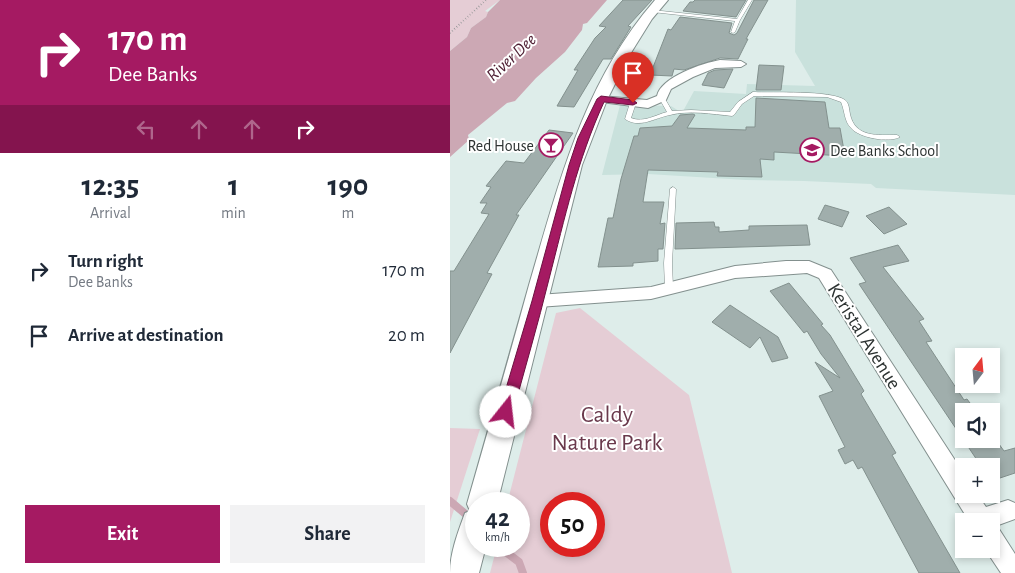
<!DOCTYPE html>
<meta charset="utf-8">
<style>
:root{--surface:#fff;--page:#f2f2f3;--text:#1f2937;--muted:#747a83;--accent:#a51a62}
body{margin:0;font-family:"Alegreya Sans",sans-serif;background:var(--page);color:var(--text);height:100vh;display:flex;flex-direction:column;font-size:19px;white-space:nowrap}
*{box-sizing:border-box;margin:0}
p{font-size:16px;color:var(--muted)}
.icon{flex:none;width:28px;height:28px;fill:none;stroke:currentColor;stroke-width:2;stroke-linecap:round;stroke-linejoin:round}
.map{position:relative;flex:1;overflow:hidden}
.drawer{display:flex;flex-direction:column;background:var(--surface);width:450px}
.drawer>*{flex:none}
.top-card{background:#a51a62;color:#fff;overflow:hidden}
.needle{width:32px;rotate:16deg}
.buttons{position:absolute;left:505px;top:348px;display:grid;gap:10px}
.buttons a{display:grid;place-items:center;width:45px;height:45px;border-radius:0px;background:var(--surface);box-shadow:0 2px 8px #0003;font-size:25px}
.speed{position:absolute;left:15px;top:492px;display:flex;gap:10px;font-size:25px;font-weight:700;text-align:center}
.speed>*{display:grid;place-content:center;width:65px;height:65px;border-radius:50%;background:var(--surface);box-shadow:0 2px 8px #0003;line-height:1}
.speed small{font-size:12px;font-weight:400}
.speed .limit{border:8px solid #d22;background:#fff;color:#111}
.pin{position:absolute;display:grid;place-items:center;width:42px;height:42px;color:#fff;margin:-51px -21px;border-radius:50% 50% 50% 0;rotate:-45deg;box-shadow:0 0 5px #0007}
.pin .icon{rotate:45deg}
.me{position:absolute;width:55px;margin:-28px;rotate:16deg;stroke-linejoin:round;filter:drop-shadow(0 0 4px #0008)}
.turn{display:flex;align-items:center;gap:18px;height:105px;padding:0 25px;font-size:22px}
.turn .icon{width:65px;height:65px;stroke-width:2.5}
.turn b{display:block;font-size:35px;line-height:42px}
.lanes{display:flex;align-items:center;height:48px;padding:0 25px;background:#0003;justify-content:center;gap:25px;direction:ltr}
.lanes .off{opacity:.35}
.eta{display:flex;justify-content:space-evenly;align-items:center;height:85px;text-align:center}
.eta b{font-size:30px;font-weight:700;line-height:35px}
.cta{display:flex;gap:10px;margin-top:auto;padding:10px 25px}
.cta a{flex:1;height:58px;border-radius:0px;background:var(--accent);color:#fff;font-size:20px;font-weight:700;line-height:58px;text-align:center}
.cta a+a{background:var(--page);color:var(--text)}
ul{padding:0;list-style:none}
li{display:flex;align-items:center;gap:15px;height:65px;padding:0 25px}
li div{flex:1}
li b{display:block;font-size:19px}
li em{font-style:normal}
main{display:flex;flex:1;min-height:0}
.map>svg:first-child{display:block}
.built{fill:#c9e1dc}
.green{fill:#e5cdd5;fill-rule:evenodd}
.water{fill:#cca8b4}
.lines{fill:none;stroke-linecap:round;stroke-linejoin:round}
.stream{stroke:#cca8b4;stroke-width:8}
.building{fill:#a0aeac;stroke:#83918e}
.service-casing{stroke:#83908e;stroke-width:1}
.minor-casing{stroke:#83908e;stroke-width:2}
.secondary-casing{stroke:#83908e;stroke-width:2}
.path{stroke:#7e8886;stroke-width:2;stroke-dasharray:0.5 2.5;stroke-linecap:butt}
.service{fill:#fff;fill-rule:evenodd}
.minor{fill:#fff;fill-rule:evenodd}
.secondary{fill:#fff;fill-rule:evenodd}
.route{fill:#a51a62;stroke:#6b1140}
.labels{text-anchor:middle;stroke-width:4;stroke-linejoin:round;paint-order:stroke}
.far-poi-label{font-size:16px;fill:#2d3332;stroke:#fff;text-anchor:end}
.far-water-label{font-size:18px;font-style:italic;fill:#4f2034;stroke:#fff}
.street-label{font-size:20px;fill:#2d3332;stroke:#fff}
.near-park-label{font-size:24px;fill:#6a394c;stroke:#fff}
</style>
<main>
<section class="drawer">
<div class="top-card">
<div class="turn"><svg class="icon" aria-label="right" viewBox="0 0 24 24"><path d="M7 20v-9h11M14 6l5 5-5 5"/></svg><div><b>170 m</b>Dee Banks</div></div>
<div class="lanes"><svg class="icon off" aria-label="left" viewBox="0 0 24 24"><path d="M17 20v-9H6M10 6l-5 5 5 5"/></svg><svg class="icon off" aria-label="ahead" viewBox="0 0 24 24"><path d="M12 20V5M6 11l6-6 6 6"/></svg><svg class="icon off" aria-label="ahead" viewBox="0 0 24 24"><path d="M12 20V5M6 11l6-6 6 6"/></svg><svg class="icon" aria-label="right" viewBox="0 0 24 24"><path d="M7 20v-9h11M14 6l5 5-5 5"/></svg></div>
</div>
<div class="eta">
<div><b>12:35</b><p>Arrival</p></div>
<div><b>1</b><p>min</p></div>
<div><b>190</b><p>m</p></div>
</div>
<ul>
<li><svg class="icon" aria-label="right" viewBox="0 0 24 24"><path d="M7 20v-9h11M14 6l5 5-5 5"/></svg><div><b>Turn right</b><p>Dee Banks</p></div><em>170 m</em></li>
<li><svg class="icon" aria-label="arrive" viewBox="0 0 24 24"><path d="M6 21V4h12l-3 4 3 4H6"/></svg><div><b>Arrive at destination</b></div><em>20 m</em></li>
</ul>
<div class="cta"><a>Exit</a><a>Share</a></div>
</section>
<div class="map">
<svg width="565" height="573" viewBox="0 0 565 573">
<rect width="100%" height="100%" fill="#deedea"/>
<polygon class="built" points="346,0 565,0 565,195 426,188 421,184 354,181 296,180 198,174 152,175 170,105 221,106 232,113 244,91 296,94 297,84 365,86 345,52"/>
<g class="green">
<polygon points="0,0 50,0 35,11 38,12 36,17 21,28 17,37 0,51"/>
<path d="M130,308L239,395L282,573H40L47,546H69V504H57L106,313ZM101,504H144V546H101Z"/>
<polygon points="0,428 30,429 0,522"/>
</g>
<polygon class="water" points="50,0 157,0 137,23 133,24 132,30 115,52 86,78 65,101 57,103 18,135 19,140 0,157 0,51 17,37 21,28 36,17 38,12"/>
<g class="lines">
<g class="stream">
<polyline points="0,501 19,517"/>
<polyline points="48,546 69,562 73,573"/>
</g>
</g>
<g class="building">
<polygon points="173,0 202,0 178,26 181,27 161,59 153,59 124,107 107,106 128,70 124,70 145,38 156,27 149,26"/>
<polygon points="245,0 296,0 286,17 233,11 240,2 243,2"/>
<polygon points="304,0 318,0 296,39 298,39 288,59 270,58 234,70 224,69 222,76 200,75 218,29 221,30 230,17 282,23 279,33 284,35 287,33"/>
<polygon points="309,65 334,66 331,90 306,90"/>
<polygon points="283,69 274,88 252,85 258,73 265,70"/>
<polygon points="306,98 375,102 379,128 390,128 395,156 324,152 324,160 310,159 312,177 267,176 268,172 198,170 193,202 214,202 210,224 215,223 213,249 208,249 208,261 183,263 183,266 148,267 158,218 163,218 171,179 184,136 188,136 190,128 222,126 230,115 243,114 245,115 237,128 296,130 296,127 305,127"/>
<polygon points="99,130 123,133 66,215 69,215 37,273 42,274 0,353 0,271 4,271 39,214 31,213 37,203 30,203 41,187 36,186 56,161 74,163"/>
<polygon points="375,205 399,212 392,227 368,219"/>
<polygon points="439,207 457,224 434,234 416,216"/>
<polygon points="264,222 265,227 269,227 269,232 299,230 299,226 357,225 360,245 225,249 226,223"/>
<polygon points="448,245 459,261 433,267 474,319 469,321 482,341 476,342 514,400 517,399 526,411 514,411 514,439 541,439 541,433 554,451 565,448 565,473 541,481 541,466 531,466 409,284 416,282 400,258"/>
<polygon points="339,283 373,324 371,325 380,335 414,391 411,394 446,453 442,455 510,573 469,573 412,467 408,469 403,460 395,464 388,450 395,447 369,396 383,391 365,362 390,378 371,354 357,331 354,333 320,291"/>
<polygon points="280,305 328,337 338,358 322,362 310,337 300,348 262,322"/>
</g>
<g class="lines">
<g class="service-casing">
<g id="service">
<polygon points="298,0 302,0 290,20 285,32 283,33 281,32 285,21 202,12 200,11 202,10 287,19"/>
<path d="M303,92C322,93 381,90 395,100C399,103 399,109 400,114C405,138 428,135 447,135L450,137C439,143 409,138 401,128C394,121 395,111 391,102L377,97L304,96L292,104L284,115L282,116C262,114 239,110 220,115C204,118 190,129 175,119L180,103L183,101L186,103L181,118C194,123 205,115 217,112L209,98L212,96L214,97L222,111L241,110L280,112L288,102Z"/>
<polygon points="223,187 226,189 222,263 223,288 222,290 216,290 215,288 214,263 220,189"/>
</g>
</g>
<g class="minor-casing">
<g id="minor">
<path d="M270,60L291,61L296,64L291,67L265,68L243,77L221,89L216,100L198,108L151,102L145,99L151,96L197,100L207,96C211,77 253,63 270,60Z"/>
<polygon points="336,261 359,261 381,270 514,474 514,494 527,494 536,507 558,500 565,503 565,519 543,527 549,529 565,554 565,573 551,573 535,549 541,549 541,521 519,521 369,278 357,273 285,278 201,299 88,307 82,306 80,301 82,296 88,295 201,287 285,266"/>
</g>
</g>
<g class="secondary-casing">
<path id="secondary" d="M205,0H218L202,19L179,56L157,100L132,165L47,504H26V546H36L29,573H0C0,553 8,532 15,513L20,511L17,504C38,431 59,358 79,285C109,183 133,83 205,0Z"/>
</g>
<polyline class="path" points="0,33 36,0"/>
<use href="#service" class="service"/>
<use href="#minor" class="minor"/>
<use href="#secondary" class="secondary"/>
</g>
<path class="route" d="M151,96L183,100L187,103L183,105L154,102C127,161 115,217 99,279C88,324 75,368 63,412L61,416L56,418L51,416L49,412L82,301L119,165L128,138L147,99Z"/>
<defs>
<g id="bar-ring" transform="scale(1.25)"><circle r="9.5" fill="#fff" stroke="#a51a62" stroke-width="1.5"/><path d="M-6-5H6L.8 .8V4.5H3.5V6h-7V4.5H-.8V.8Z" fill="#a51a62"/></g>
<g id="school-ring" transform="scale(1.25)"><circle r="9.5" fill="#fff" stroke="#a51a62" stroke-width="1.5"/><path d="M0-5L7-2L0 1L-7-2ZM-4 1L0 2.5L4 1V4Q0 6-4 4Z" fill="#a51a62"/></g>
</defs>
<g fill-rule="evenodd">
<use href="#bar-ring" x="101" y="145"/>
<use href="#school-ring" x="362" y="150"/>
</g>
<g class="labels">
<g class="far-poi-label">
<text x="84" y="151">Red House</text>
<text x="380" y="156" text-anchor="start">Dee Banks School</text>
</g>
<g class="far-water-label">
<text transform="translate(61 57) rotate(-43)" y="6">River Dee</text>
</g>
<g class="street-label">
<text transform="translate(415 336) rotate(58)" y="7">Keristal Avenue</text>
</g>
<g class="near-park-label">
<text x="157" y="422">Caldy<tspan x="157" dy="28">Nature Park</tspan></text>
</g>
</g>
</svg>
<div class="buttons">
<a><svg class="needle" viewBox="-14 -14 28 28"><path d="M0-13l5 13h-10z" fill="#e53935"/><path d="M0 13l5-13h-10z" fill="#747a83"/></svg></a>
<a><svg class="icon" aria-label="sound" viewBox="0 0 24 24"><path d="M4 9h4l5-4v14l-5-4H4zM17 9q2 3 0 6"/></svg></a>
<a>+</a>
<a>−</a>
</div>
<div class="speed"><div>42<small>km/h</small></div><div class="limit">50</div></div>
<div class="pin" style="left:183px;top:103px;background:#d93025"><svg class="icon" aria-label="arrive" viewBox="0 0 24 24"><path d="M6 21V4h12l-3 4 3 4H6"/></svg></div>
<svg class="me" style="left:56px;top:412px" viewBox="-20 -20 40 40"><circle r="19" fill="#fff"/><path d="M0-13L10 11 0 6-10 11z" fill="#a51a62"/></svg>
</div>
</main>
